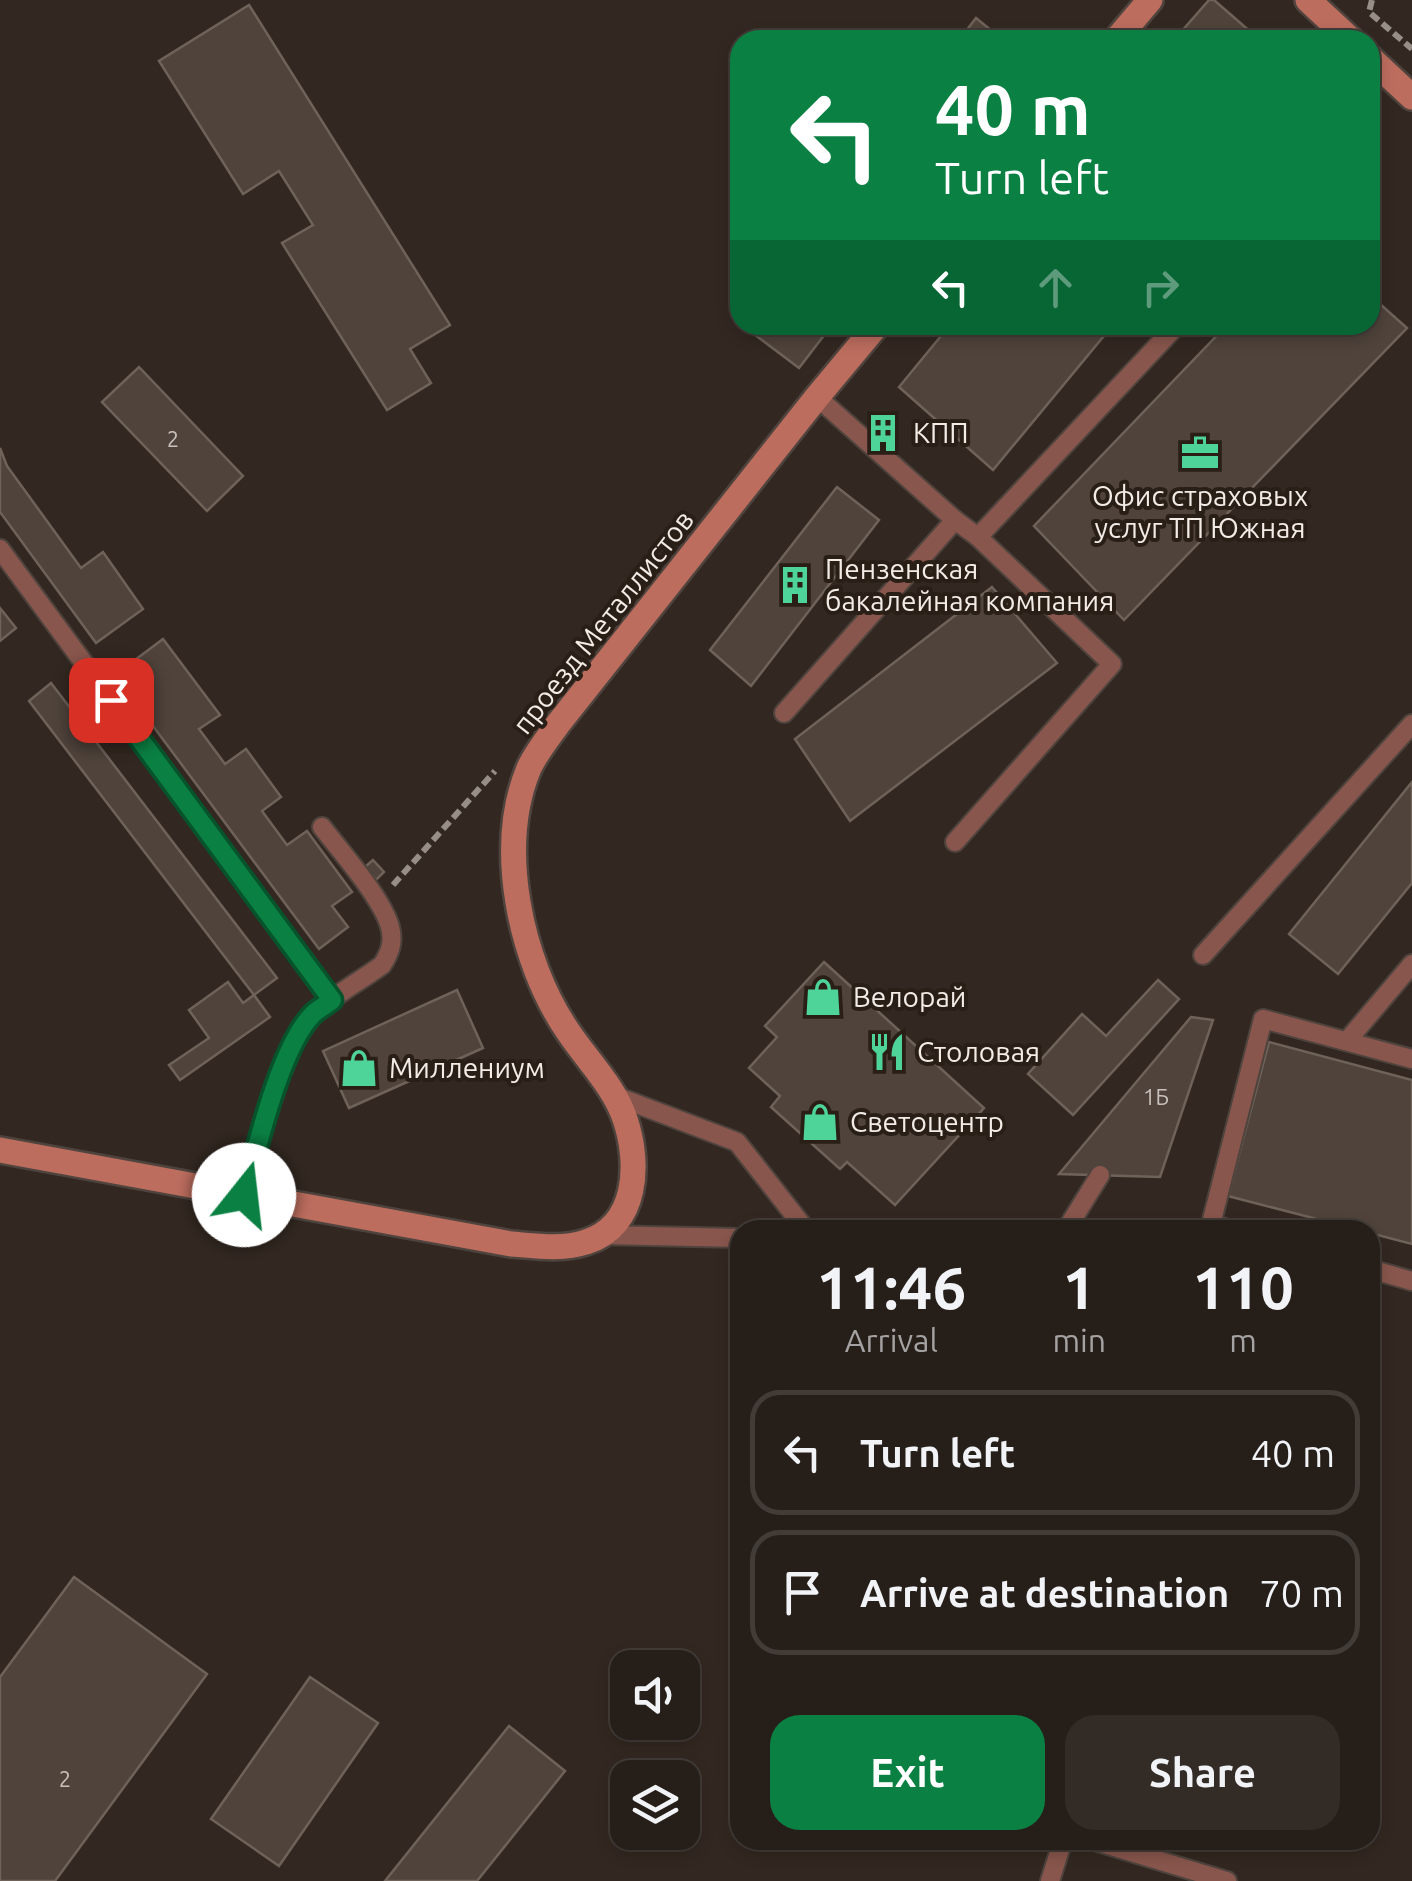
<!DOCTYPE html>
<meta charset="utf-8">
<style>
:root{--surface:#261e19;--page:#322b26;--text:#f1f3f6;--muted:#a4a2a2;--line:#423c38;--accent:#0b8043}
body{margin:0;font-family:Ubuntu,sans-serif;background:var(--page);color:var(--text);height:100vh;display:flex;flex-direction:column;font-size:38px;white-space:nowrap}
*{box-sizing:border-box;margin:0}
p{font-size:32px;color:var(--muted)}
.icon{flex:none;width:55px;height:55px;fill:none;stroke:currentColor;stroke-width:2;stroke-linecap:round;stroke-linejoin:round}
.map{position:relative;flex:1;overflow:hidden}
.details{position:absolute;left:730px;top:1220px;width:650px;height:630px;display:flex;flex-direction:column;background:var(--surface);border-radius:30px;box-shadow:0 5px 15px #0003,0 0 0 2px var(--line)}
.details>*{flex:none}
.top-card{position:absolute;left:730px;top:30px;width:650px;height:305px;border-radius:30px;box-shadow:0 5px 15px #0003,0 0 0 2px var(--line);background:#0b8043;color:#fff;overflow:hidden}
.fabs{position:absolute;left:610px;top:1650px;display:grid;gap:20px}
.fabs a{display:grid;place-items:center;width:90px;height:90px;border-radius:20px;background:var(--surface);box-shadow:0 5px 15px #0003,0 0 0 2px var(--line);font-size:50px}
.pin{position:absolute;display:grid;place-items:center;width:85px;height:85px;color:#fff;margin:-42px;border-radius:20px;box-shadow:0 5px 15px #0006}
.me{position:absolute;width:110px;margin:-55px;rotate:16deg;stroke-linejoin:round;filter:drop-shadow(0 0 8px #0008)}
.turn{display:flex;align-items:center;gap:35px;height:210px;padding:0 40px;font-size:45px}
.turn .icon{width:130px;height:130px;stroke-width:2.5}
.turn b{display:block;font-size:70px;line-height:85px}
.lanes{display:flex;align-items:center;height:95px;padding:0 40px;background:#0003;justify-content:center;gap:50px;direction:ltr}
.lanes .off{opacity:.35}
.eta{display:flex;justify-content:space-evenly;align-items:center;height:170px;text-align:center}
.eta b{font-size:60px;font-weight:700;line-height:70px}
.action{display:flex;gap:20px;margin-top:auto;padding:20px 40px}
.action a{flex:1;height:115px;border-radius:30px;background:var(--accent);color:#fff;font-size:40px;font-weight:700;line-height:115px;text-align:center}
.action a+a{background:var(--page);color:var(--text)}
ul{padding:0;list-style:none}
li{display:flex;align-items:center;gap:30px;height:125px;margin:0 20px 15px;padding:0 20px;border:5px solid var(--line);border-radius:30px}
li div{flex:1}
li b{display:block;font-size:38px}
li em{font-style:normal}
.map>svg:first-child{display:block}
.building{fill:#4f433b;stroke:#6e6259;stroke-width:2.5}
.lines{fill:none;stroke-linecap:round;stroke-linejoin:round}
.lane-casing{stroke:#4e433d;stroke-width:22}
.secondary-casing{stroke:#4e433d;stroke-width:30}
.path{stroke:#978e88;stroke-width:6;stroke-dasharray:10 5;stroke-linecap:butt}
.lane{stroke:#88564c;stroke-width:18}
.secondary{stroke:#bc6d5e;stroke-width:25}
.route-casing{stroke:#07532c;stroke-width:25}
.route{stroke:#0b8043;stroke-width:18}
.labels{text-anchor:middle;stroke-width:8;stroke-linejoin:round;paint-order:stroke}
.number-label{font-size:22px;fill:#c9c1bb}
.poi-label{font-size:28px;fill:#f2ebe6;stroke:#291f17;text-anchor:start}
.street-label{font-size:28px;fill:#f2ebe6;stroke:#291f17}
</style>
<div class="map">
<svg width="1412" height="1881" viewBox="0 0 1412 1881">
<rect width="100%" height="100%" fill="#332821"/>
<g class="building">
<polygon points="1209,0 1214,0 1260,40 1174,40"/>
<polygon points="249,5 450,325 410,349 431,383 387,410 282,243 313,225 279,171 243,194 159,61"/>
<polygon points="976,18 1003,40 959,40"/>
<polygon points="1370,295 1407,328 1124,620 1034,526 1227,325 1370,325"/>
<polygon points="742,325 832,325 799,368"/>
<polygon points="950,325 1113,325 993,470 899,387"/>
<polygon points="139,367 243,476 207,511 102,402"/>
<polygon points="883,421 895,430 884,446 872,436"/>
<polygon points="0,448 7,466 81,568 103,552 143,609 96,643 0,512"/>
<polygon points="837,487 879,520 751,686 710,650"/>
<polygon points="992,587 1057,663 850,821 795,739"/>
<polygon points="0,608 16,628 0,641"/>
<polygon points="163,639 220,715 199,729 225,764 246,749 281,797 262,811 287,845 307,831 352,892 332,906 348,927 319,949 115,675"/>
<polygon points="51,683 277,978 254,995 29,701"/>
<polygon points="1412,782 1412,883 1338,974 1289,934"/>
<polygon points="373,860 384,872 376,880 365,867"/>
<polygon points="824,962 984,1108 895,1205 847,1162 840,1169 771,1107 780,1096 749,1068 777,1037 765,1026"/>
<polygon points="1158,980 1179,999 1073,1115 1028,1074 1082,1014 1106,1036"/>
<polygon points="228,982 243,1003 254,995 270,1017 180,1080 169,1065 209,1038 189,1010"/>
<polygon points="457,990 483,1048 349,1108 323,1051"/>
<polygon points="1191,1017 1213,1020 1160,1177 1059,1174"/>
<polygon points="1269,1042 1412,1080 1412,1244 1370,1233 1370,1230 1359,1230 1228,1196"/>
<polygon points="74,1577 207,1674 55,1881 0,1881 0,1677"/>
<polygon points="310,1677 378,1723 279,1866 211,1819"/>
<polygon points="509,1726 565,1771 477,1881 385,1881"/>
</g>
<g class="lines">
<g class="lane-casing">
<g id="lane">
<polyline points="817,397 955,520 978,537 1112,664 955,842"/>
<polyline points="978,537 1177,325"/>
<polyline points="0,549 332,1000"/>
<polyline points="784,713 955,520"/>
<polyline points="1203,955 1412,724"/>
<polyline points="1347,1041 1412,964"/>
<polyline points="613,1095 737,1142 806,1230"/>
<path d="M244,1195C258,1147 278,1050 313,1015C330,997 362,980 382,965C390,953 394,942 390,927C382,898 342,853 322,827"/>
<polyline points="1066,1230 1100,1175"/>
<polyline points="1232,1230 1211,1224 1263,1019 1412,1059"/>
<polyline points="602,1235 740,1238"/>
<polyline points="1370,1269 1412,1281"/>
<polyline points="1091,1840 1227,1881"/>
<polyline points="1050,1881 1063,1840"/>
</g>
</g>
<g class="secondary-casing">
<g id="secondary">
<polyline points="1308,0 1351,40"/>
<polyline points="1116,40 1150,0"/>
<polyline points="1370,58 1412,97"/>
<path d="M0,1150L511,1244C536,1246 562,1250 586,1242C638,1226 640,1163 625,1119C614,1086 586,1059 567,1030C520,960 496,847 529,768C536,753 548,738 558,724L817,397L877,325"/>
</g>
</g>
<g class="path">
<polyline points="1372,0 1369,12 1412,49"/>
<polyline points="393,885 495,771"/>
</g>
<use href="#lane" class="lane"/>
<use href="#secondary" class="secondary"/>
</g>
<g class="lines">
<g class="route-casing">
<path id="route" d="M111,700L332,1000C326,1005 318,1009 313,1014C280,1047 257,1148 244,1195"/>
</g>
<use href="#route" class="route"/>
</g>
<defs>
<g id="building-bare" transform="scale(3)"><path d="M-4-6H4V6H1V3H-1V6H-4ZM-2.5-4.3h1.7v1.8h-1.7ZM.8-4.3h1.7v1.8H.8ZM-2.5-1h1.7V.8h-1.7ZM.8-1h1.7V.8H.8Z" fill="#4ed399" stroke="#291f17" stroke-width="2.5" paint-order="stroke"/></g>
<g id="office-bare" transform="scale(3)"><path d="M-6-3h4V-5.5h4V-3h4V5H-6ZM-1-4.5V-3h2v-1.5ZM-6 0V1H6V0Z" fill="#4ed399" stroke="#291f17" stroke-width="2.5" paint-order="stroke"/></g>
<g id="shop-bare" transform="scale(3)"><path d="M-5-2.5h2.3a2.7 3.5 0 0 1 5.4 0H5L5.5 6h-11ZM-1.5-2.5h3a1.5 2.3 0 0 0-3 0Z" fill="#4ed399" stroke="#291f17" stroke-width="2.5" paint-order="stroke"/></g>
<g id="restaurant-bare" transform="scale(3)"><path d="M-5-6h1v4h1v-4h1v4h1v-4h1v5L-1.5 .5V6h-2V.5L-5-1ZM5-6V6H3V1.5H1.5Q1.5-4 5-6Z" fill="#4ed399" stroke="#291f17" stroke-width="2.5" paint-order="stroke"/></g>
</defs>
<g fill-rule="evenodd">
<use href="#building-bare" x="883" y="433"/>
<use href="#office-bare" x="1200" y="453"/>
<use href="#building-bare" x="795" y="585"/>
<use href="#shop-bare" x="823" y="997"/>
<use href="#restaurant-bare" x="887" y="1052"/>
<use href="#shop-bare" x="359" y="1068"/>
<use href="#shop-bare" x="820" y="1122"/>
</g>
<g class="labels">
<g class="number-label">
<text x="173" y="447">2</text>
<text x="1156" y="1105">1Б</text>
<text x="65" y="1787">2</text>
</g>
<g class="poi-label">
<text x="913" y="443">КПП</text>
<text x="1200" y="506" text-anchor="middle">Офис страховых<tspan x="1200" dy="32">услуг ТП Южная</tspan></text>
<text x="825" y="579">Пензенская<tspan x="825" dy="32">бакалейная компания</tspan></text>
<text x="853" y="1007">Велорай</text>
<text x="917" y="1062">Столовая</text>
<text x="389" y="1078">Миллениум</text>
<text x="850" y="1132">Светоцентр</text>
</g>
<g class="street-label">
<text transform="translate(603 622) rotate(-52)" y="10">проезд Металлистов</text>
</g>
</g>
</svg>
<div class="fabs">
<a><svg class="icon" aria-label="sound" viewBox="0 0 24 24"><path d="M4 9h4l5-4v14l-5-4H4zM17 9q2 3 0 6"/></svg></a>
<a><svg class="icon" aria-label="layers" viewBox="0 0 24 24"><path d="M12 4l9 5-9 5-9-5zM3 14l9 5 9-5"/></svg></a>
</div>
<div class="pin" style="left:111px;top:700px;background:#d93025"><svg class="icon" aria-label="arrive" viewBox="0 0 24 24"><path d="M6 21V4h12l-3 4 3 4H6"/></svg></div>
<svg class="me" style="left:244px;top:1195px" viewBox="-20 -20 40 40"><circle r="19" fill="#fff"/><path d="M0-13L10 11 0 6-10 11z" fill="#0b8043"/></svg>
<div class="top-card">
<div class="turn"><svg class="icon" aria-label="left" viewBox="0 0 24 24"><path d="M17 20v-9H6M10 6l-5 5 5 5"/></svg><div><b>40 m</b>Turn left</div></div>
<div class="lanes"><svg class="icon" aria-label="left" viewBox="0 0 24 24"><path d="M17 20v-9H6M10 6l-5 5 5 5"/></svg><svg class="icon off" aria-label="ahead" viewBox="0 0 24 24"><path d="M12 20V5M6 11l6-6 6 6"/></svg><svg class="icon off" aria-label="right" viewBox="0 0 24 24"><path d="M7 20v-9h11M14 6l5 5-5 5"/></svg></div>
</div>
<section class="details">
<div class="eta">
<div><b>11:46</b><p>Arrival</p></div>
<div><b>1</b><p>min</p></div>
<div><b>110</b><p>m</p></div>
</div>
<ul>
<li><svg class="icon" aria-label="left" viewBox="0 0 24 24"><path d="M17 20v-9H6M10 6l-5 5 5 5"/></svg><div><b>Turn left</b></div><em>40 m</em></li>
<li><svg class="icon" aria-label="arrive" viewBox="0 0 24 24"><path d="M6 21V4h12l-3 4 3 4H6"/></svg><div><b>Arrive at destination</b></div><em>70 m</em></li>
</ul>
<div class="action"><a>Exit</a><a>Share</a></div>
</section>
</div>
